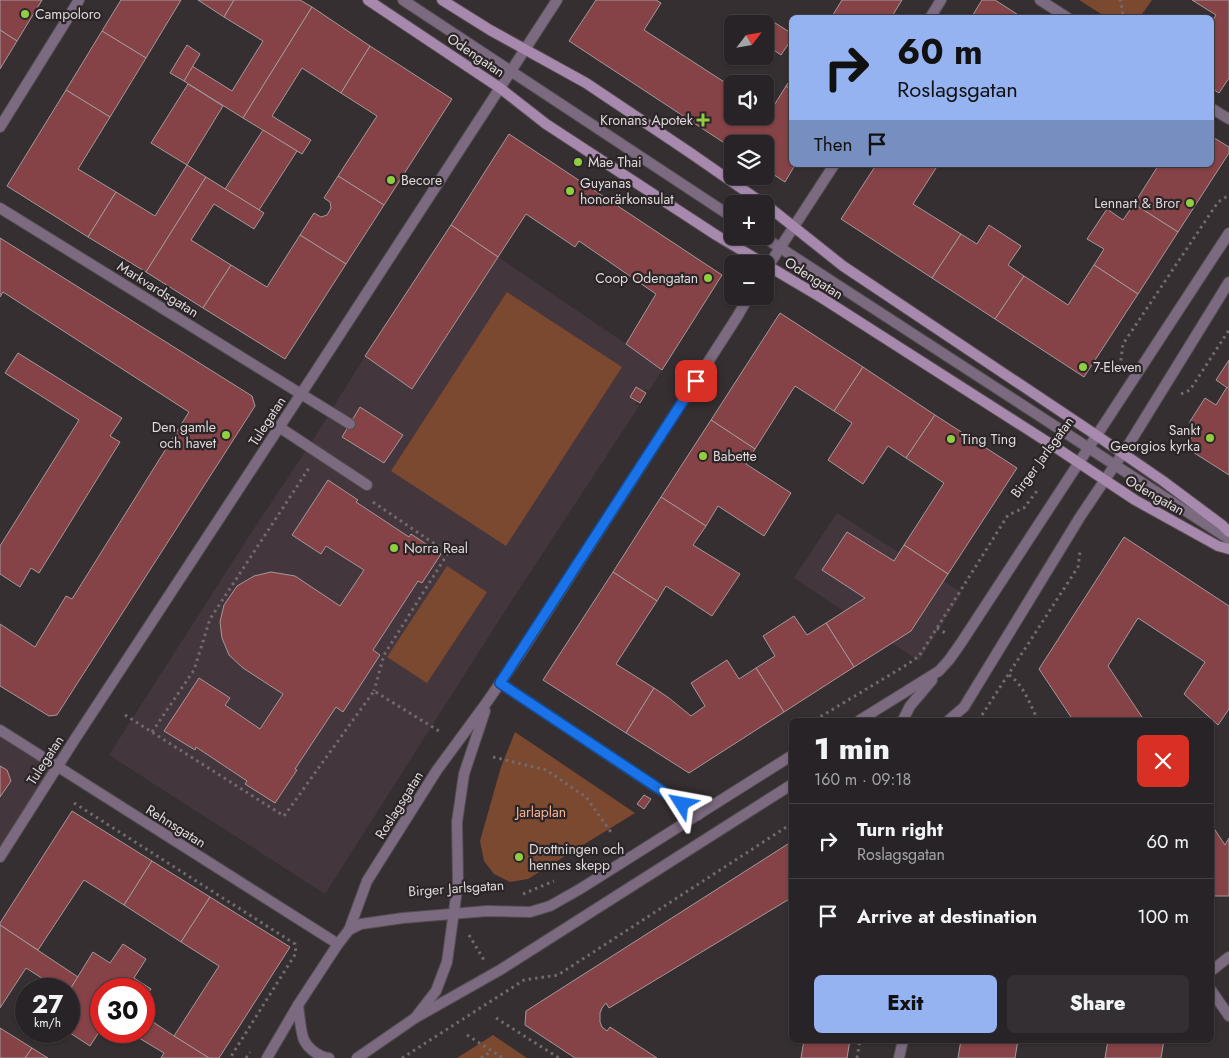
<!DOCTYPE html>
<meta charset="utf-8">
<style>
:root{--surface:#282326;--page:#342f32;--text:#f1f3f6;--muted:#a5a4a7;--line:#444043;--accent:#95b2f1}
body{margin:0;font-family:Jost,sans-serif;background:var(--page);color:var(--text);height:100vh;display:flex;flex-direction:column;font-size:19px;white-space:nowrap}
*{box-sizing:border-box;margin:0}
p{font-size:16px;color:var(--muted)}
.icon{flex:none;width:28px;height:28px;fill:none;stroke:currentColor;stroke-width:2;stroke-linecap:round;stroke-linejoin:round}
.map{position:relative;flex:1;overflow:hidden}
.sheet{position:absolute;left:789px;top:718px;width:425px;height:325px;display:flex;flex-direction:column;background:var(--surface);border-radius:8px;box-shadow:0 1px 4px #0004,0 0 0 1px var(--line)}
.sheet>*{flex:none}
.top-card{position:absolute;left:789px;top:15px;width:425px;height:152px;border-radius:8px;box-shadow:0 1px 4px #0004,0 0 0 1px var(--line);background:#95b2f1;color:#111;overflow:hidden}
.needle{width:32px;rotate:59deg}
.buttons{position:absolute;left:724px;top:15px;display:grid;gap:10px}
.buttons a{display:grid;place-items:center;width:50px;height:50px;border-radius:8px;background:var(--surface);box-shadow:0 1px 4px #0004,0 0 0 1px var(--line);font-size:25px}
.speed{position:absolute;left:15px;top:978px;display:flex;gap:10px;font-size:25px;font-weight:700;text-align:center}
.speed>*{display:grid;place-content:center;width:65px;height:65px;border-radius:50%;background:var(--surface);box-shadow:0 1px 4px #0004,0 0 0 1px var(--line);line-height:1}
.speed small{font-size:12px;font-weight:400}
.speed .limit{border:8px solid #d22;background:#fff;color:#111}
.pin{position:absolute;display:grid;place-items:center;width:42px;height:42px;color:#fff;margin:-21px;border-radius:10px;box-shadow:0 2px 8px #0006}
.me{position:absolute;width:55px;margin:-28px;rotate:304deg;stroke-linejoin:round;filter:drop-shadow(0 0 4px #0008)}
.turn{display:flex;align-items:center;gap:18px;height:105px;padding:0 25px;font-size:22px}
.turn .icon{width:65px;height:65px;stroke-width:2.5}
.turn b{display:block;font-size:35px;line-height:42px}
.then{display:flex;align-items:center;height:48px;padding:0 25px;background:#0003;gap:10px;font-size:19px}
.round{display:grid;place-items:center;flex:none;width:52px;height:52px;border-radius:8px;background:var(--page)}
.summary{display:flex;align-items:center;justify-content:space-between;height:85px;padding:0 25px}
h1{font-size:30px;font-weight:800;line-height:38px}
.action{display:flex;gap:10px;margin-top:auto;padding:10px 25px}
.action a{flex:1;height:58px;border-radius:8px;background:var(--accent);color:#111;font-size:20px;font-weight:800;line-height:58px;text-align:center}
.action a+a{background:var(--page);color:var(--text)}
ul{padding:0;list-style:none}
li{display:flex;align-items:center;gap:15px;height:75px;padding:0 25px;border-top:1px solid var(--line)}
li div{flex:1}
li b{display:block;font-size:19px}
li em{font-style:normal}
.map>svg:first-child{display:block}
.built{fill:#44363d}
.green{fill:#7b4830}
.building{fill:#854247;stroke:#a49999}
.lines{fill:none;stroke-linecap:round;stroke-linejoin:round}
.service-casing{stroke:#544e51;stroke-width:12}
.minor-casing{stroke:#544e51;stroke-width:12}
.tertiary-casing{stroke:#544e51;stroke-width:12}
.secondary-casing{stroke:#544e51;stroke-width:12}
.path{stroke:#726b6e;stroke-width:3;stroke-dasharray:2.5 4;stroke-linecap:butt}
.service{stroke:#7c6a81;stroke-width:10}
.minor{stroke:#7c6a81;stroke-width:10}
.tertiary{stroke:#7c6a81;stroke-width:10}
.secondary{stroke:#a789ae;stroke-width:10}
.route-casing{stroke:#114b97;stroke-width:12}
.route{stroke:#1a73e8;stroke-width:9}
.poi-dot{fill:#90cd41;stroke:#2c2528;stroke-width:2}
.labels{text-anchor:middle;stroke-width:4.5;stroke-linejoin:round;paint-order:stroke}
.poi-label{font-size:14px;fill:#dfdadc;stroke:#2c2528;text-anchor:start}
.street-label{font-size:14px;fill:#dfdadc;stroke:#2c2528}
.park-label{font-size:14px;fill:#feb493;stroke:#2c2528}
</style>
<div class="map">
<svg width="1229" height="1058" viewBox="0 0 1229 1058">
<rect width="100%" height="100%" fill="#362f32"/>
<g class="built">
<polygon points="451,225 626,344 662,370 649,391 645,389 638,395 635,404 639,406 503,614 325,894 109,755 253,530 313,440 365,356"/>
<polygon points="837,513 962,593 919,661 794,578"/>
<polygon points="0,736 51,769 0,850"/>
</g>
<g class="green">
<polygon points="1079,0 1152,0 1140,17 1106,17"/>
<polygon points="507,292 622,367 506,546 391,471"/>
<polygon points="447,566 487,592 427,683 387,657"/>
<polygon points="515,732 635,813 528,879 510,882 494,874 484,861 480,841 501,767"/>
<polygon points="493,1035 527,1058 457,1058"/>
</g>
<g class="building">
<polygon points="0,0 42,0 17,41 0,30"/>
<polygon points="121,0 181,0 146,58 102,31"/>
<polygon points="198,0 234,0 224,17"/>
<polygon points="234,0 300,0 312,7 243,118 184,81 192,66 232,91 263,41 224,17"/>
<polygon points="596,0 656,0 661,3 644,30 732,87 732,116 765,116 765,109 770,112 786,86 791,90 791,165 795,165 785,182 765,169 765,144 732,144 732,148 569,41"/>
<polygon points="842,0 902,0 891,18 831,18"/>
<polygon points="982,0 995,0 1023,18 971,18"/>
<polygon points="1192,0 1229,0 1229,78 1219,93 1211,88 1211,23 1216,15"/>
<polygon points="312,7 370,46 341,93 302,68 272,116 311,140 302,154 243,118"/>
<polygon points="761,14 791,33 791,40 781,55 765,44 765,24 755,24"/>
<polygon points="0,30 17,41 0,69"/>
<polygon points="102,31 146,58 110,117 66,90"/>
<polygon points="187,45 200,54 184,81 170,73"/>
<polygon points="370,46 452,99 384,205 338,176 377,116 341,93"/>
<polygon points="791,79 791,90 786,86"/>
<polygon points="188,84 223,106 187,165 151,143"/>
<polygon points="66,90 110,117 78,169 116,192 88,237 7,186"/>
<polygon points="263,130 297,151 259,210 225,189"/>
<polygon points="509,134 722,275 662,370 626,344 656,294 579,241 575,247 526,214 498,257 451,225"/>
<polygon points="1211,136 1229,147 1229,153 1178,232 1134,204 1158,166 1157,165 1211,165"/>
<polygon points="187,165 206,177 146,272 88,237 116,192 155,216"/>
<polygon points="876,165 938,165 913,204 961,234 932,278 841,219"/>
<polygon points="338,176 384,205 346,264 300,235 314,213 321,217 327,215 331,208 330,202 324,198"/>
<polygon points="206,177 264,213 254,229 214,204 191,240 231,265 203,308 146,272"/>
<polygon points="1134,204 1178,232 1138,294 1094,265 1104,249 1087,239 1107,209 1123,220"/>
<polygon points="451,225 498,257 412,389 365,356"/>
<polygon points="989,225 1021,246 1008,265 1024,276 995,319 932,278 961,234 977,244"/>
<polygon points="300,235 346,264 285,359 203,308 231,265 267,287"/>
<polygon points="0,238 252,396 255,406 57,715 49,716 0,686 0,624 35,647 66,596 72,599 189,412 3,292 0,297"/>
<polygon points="1094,265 1138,294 1084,377 995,319 1024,276 1068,305"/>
<polygon points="780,313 863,367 834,411 795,386 755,449 711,420"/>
<polygon points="18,353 122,418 110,436 120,442 39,573 31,568 20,587 0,574 0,546 79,420 5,373"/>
<polygon points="1229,360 1229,389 1216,380"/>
<polygon points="863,367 935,415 906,458 888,446 863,484 828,460 852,423 834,411"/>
<polygon points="636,387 646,393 640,403 630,397"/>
<polygon points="1227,387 1229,389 1229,475 1185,447 1197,430 1189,423 1205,398 1216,405"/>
<polygon points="360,407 403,435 384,463 342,437"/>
<polygon points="935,415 1017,468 948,574 904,545 944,483 906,458"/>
<polygon points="711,420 755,449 746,464 791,493 764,536 718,506 706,526 661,497"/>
<polygon points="328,480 358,500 356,502 409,537 411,534 441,554 422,583 418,581 373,650 380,655 343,712 336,707 295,769 297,770 275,803 245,784 247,781 196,747 195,750 164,731 199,678 230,698 225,705 260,729 283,694 243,668 229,655 222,638 220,622 224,605 237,586 254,576 271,572 295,576 340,606 364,570 326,546 321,554 292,535"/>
<polygon points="661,497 706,526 693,545 740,574 712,616 666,586 657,601 613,572"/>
<polygon points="847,532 894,561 904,545 948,574 911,631 854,667 826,623 865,598 822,570"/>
<polygon points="1124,537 1229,606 1229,709 1218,725 1184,694 1205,662 1138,618 1108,666 1144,720 1073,720 1039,669"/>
<polygon points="613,572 657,601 616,664 654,688 626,733 543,680"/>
<polygon points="794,616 807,635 826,623 854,667 784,712 756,668 775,656 763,636"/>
<polygon points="727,660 739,679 756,668 784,712 689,773 626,733 654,688 669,698 691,716 705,706 691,683"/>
<polygon points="0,766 7,770 11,781 0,797"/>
<polygon points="644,795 651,799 644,809 637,804"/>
<polygon points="72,811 152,861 124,905 84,880 38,950 0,925 0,923"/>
<polygon points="1211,824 1225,845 1229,838 1229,896 1211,896"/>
<polygon points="791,842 791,898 609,1008 606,1003 602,1008 600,1013 600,1022 602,1027 607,1031 610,1027 657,1058 575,1058 525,1025 526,1011"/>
<polygon points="152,861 210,897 181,942 124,905"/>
<polygon points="210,897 290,947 219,1058 209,1058 174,1036 219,966 181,942"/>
<polygon points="0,925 78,977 69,991 69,989 59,989 26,968 0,1008"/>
<polygon points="123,944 146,959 134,978 151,989 144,1000 144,989 101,989 101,1029 90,1046 67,1031 69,1031 69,1027 75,1018 69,1014 69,991 93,952 110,963"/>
<polygon points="150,1020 174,1036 209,1058 161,1058 164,1053 139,1038"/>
<polygon points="0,1028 32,1048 25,1058 0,1058"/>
<polygon points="109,1031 123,1031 119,1038"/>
<polygon points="804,1040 850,1040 847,1058 801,1058"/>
<polygon points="961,1040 1018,1040 1015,1058 958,1058"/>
<polygon points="1108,1040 1164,1040 1161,1058 1105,1058"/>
<polygon points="32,1048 48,1058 25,1058"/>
</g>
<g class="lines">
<g class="service-casing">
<g id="service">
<polyline points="403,0 732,217"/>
<polyline points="762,236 1229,539"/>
<polyline points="301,394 350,424"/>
<polyline points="279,427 367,485"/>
</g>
</g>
<g class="minor-casing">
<g id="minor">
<polyline points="1040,0 1068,18"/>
<polyline points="930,18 941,0"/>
<polyline points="1211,108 1229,119"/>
<polyline points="0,127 79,0"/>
<polyline points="0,208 301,394"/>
<polyline points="765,271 834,165"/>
<polyline points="500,683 698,815"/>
<polyline points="0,730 338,944"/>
<polyline points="0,857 75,739 318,368 557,0"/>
<polyline points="349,930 367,881 437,770 487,702 520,654 737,317 749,296"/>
<polyline points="1211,971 1229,957"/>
<polyline points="1211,990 1229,1016"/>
<polyline points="415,1018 436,991 447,962 458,882 457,822 464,774 485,711"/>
</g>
</g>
<g class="tertiary-casing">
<g id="tertiary">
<polyline points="860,720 939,671 949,660 961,643 1229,233"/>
<polyline points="903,720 910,706 932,680"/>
<polyline points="949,720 964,707 1080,517 1129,444 1229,282"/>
<path d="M298,1005C299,1013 301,1034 304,1040C309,1050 320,1057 329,1058"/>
<polyline points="267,1058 298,1005 338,944 349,930 361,924 403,918 487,911 530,912 550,906 580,889 791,756"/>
<polyline points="357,1058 415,1018 500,970 791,785"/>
<polyline points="899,1058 903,1040"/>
</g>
</g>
<g class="secondary-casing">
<g id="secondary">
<polyline points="368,0 500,88 546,124 716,235 822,298 1049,443 1135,500 1218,546 1229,549"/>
<polyline points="442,0 490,30 586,83 689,152 764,204"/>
<polyline points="765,204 843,266 1096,435 1163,481 1222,525 1229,532"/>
</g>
</g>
<g class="path">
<polyline points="1119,0 1121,1 1123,18"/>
<polyline points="1120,367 1123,344 1218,202 1229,195"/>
<polyline points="1181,394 1190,390 1229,330"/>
<polyline points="373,502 448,553 384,655 374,691"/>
<polyline points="937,628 947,634"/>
<path d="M1009,675C1024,685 1030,705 1038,720"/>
<polyline points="125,715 284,816 374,691 439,731"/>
<polyline points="982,715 1078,567 1080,552"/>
<polyline points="815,720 908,664 919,656 937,628 1008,515 1024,508 1039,488"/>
<polyline points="152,732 194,670 210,619 309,468"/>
<polyline points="493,757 546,770 586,797 613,835"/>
<polyline points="74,803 295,944 296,953 230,1058"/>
<polyline points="523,894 554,881"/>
<polyline points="469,935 484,960"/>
<polyline points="496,1018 559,1058"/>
<polyline points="467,1035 503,1058"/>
<polyline points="246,1058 250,1052"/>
<polyline points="402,1058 524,980 558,975 791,824"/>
<polyline points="481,1058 492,1051"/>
<polyline points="857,1058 860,1040"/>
</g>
<use href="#service" class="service"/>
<use href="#minor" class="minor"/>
<use href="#tertiary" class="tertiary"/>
<use href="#secondary" class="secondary"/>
</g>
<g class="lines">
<g class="route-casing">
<polyline id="route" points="682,804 500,683 696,381"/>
</g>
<use href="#route" class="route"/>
</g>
<g class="poi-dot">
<circle cx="25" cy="14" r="5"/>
<path d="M700.5 112.5h5v5h5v5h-5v5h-5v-5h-5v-5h5z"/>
<circle cx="578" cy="162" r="5"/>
<circle cx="391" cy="180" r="5"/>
<circle cx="570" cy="191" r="5"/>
<circle cx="1190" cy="203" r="5"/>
<circle cx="708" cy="278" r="5"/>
<circle cx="1083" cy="367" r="5"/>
<circle cx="226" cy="435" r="5"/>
<circle cx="1210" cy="438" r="5"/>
<circle cx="951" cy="439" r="5"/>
<circle cx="703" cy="456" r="5"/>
<circle cx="394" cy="548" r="5"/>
<circle cx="519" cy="857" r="5"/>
</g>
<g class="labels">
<g class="poi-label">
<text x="35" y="19">Campoloro</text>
<text x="693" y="125" text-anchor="end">Kronans Apotek</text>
<text x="588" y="167">Mae Thai</text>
<text x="401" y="185">Becore</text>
<text x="580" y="188">Guyanas<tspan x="580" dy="16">honorärkonsulat</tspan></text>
<text x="1180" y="208" text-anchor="end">Lennart &amp; Bror</text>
<text x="698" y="283" text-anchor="end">Coop Odengatan</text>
<text x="1093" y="372">7-Eleven</text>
<text x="216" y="432" text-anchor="end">Den gamle<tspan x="216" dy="16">och havet</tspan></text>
<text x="1200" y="435" text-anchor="end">Sankt<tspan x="1200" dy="16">Georgios kyrka</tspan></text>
<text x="961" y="444">Ting Ting</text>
<text x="713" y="461">Babette</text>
<text x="404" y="553">Norra Real</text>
<text x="529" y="854">Drottningen och<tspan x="529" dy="16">hennes skepp</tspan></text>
</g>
<g class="street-label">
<text transform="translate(476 55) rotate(34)" y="5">Odengatan</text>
<text transform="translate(814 278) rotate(32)" y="5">Odengatan</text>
<text transform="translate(158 289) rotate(32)" y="5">Markvardsgatan</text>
<text transform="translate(267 421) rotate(-57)" y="5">Tulegatan</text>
<text transform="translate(1042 457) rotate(-54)" y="5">Birger Jarlsgatan</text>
<text transform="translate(1155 495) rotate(30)" y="5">Odengatan</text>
<text transform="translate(45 760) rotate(-57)" y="5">Tulegatan</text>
<text transform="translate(399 805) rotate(-58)" y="5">Roslagsgatan</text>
<text transform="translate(176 826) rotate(32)" y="5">Rehnsgatan</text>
<text transform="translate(456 888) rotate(-4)" y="5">Birger Jarlsgatan</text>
</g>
<g class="park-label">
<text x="541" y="817">Jarlaplan</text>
</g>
</g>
</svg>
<div class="buttons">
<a><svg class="needle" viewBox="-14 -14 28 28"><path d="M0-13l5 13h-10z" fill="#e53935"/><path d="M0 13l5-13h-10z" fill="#a5a4a7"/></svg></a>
<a><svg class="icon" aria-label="sound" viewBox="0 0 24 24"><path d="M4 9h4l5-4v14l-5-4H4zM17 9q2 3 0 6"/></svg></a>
<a><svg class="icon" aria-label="layers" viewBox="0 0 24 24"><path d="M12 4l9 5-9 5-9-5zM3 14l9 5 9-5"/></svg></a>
<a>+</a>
<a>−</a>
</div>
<div class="speed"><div>27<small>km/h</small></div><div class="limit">30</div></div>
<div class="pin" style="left:696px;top:381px;background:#d93025"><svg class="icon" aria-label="arrive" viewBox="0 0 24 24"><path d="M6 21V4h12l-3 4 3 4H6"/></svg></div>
<svg class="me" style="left:682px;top:804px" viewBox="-20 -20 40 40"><path d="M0-17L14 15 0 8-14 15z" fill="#1a73e8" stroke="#fff" stroke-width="4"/></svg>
<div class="top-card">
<div class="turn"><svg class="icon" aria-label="right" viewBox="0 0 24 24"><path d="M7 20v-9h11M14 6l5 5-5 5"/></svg><div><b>60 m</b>Roslagsgatan</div></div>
<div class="then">Then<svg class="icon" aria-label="arrive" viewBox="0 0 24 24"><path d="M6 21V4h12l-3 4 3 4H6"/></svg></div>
</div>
<section class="sheet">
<div class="summary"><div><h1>1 min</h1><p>160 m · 09:18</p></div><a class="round" style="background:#d93025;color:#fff"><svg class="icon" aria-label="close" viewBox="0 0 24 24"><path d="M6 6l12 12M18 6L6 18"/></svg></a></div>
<ul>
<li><svg class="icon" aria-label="right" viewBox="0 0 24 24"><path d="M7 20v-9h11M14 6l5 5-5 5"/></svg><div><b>Turn right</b><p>Roslagsgatan</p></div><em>60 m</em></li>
<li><svg class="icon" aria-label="arrive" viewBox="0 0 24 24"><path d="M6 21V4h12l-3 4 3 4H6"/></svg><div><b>Arrive at destination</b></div><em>100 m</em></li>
</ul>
<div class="action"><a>Exit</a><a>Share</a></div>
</section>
</div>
